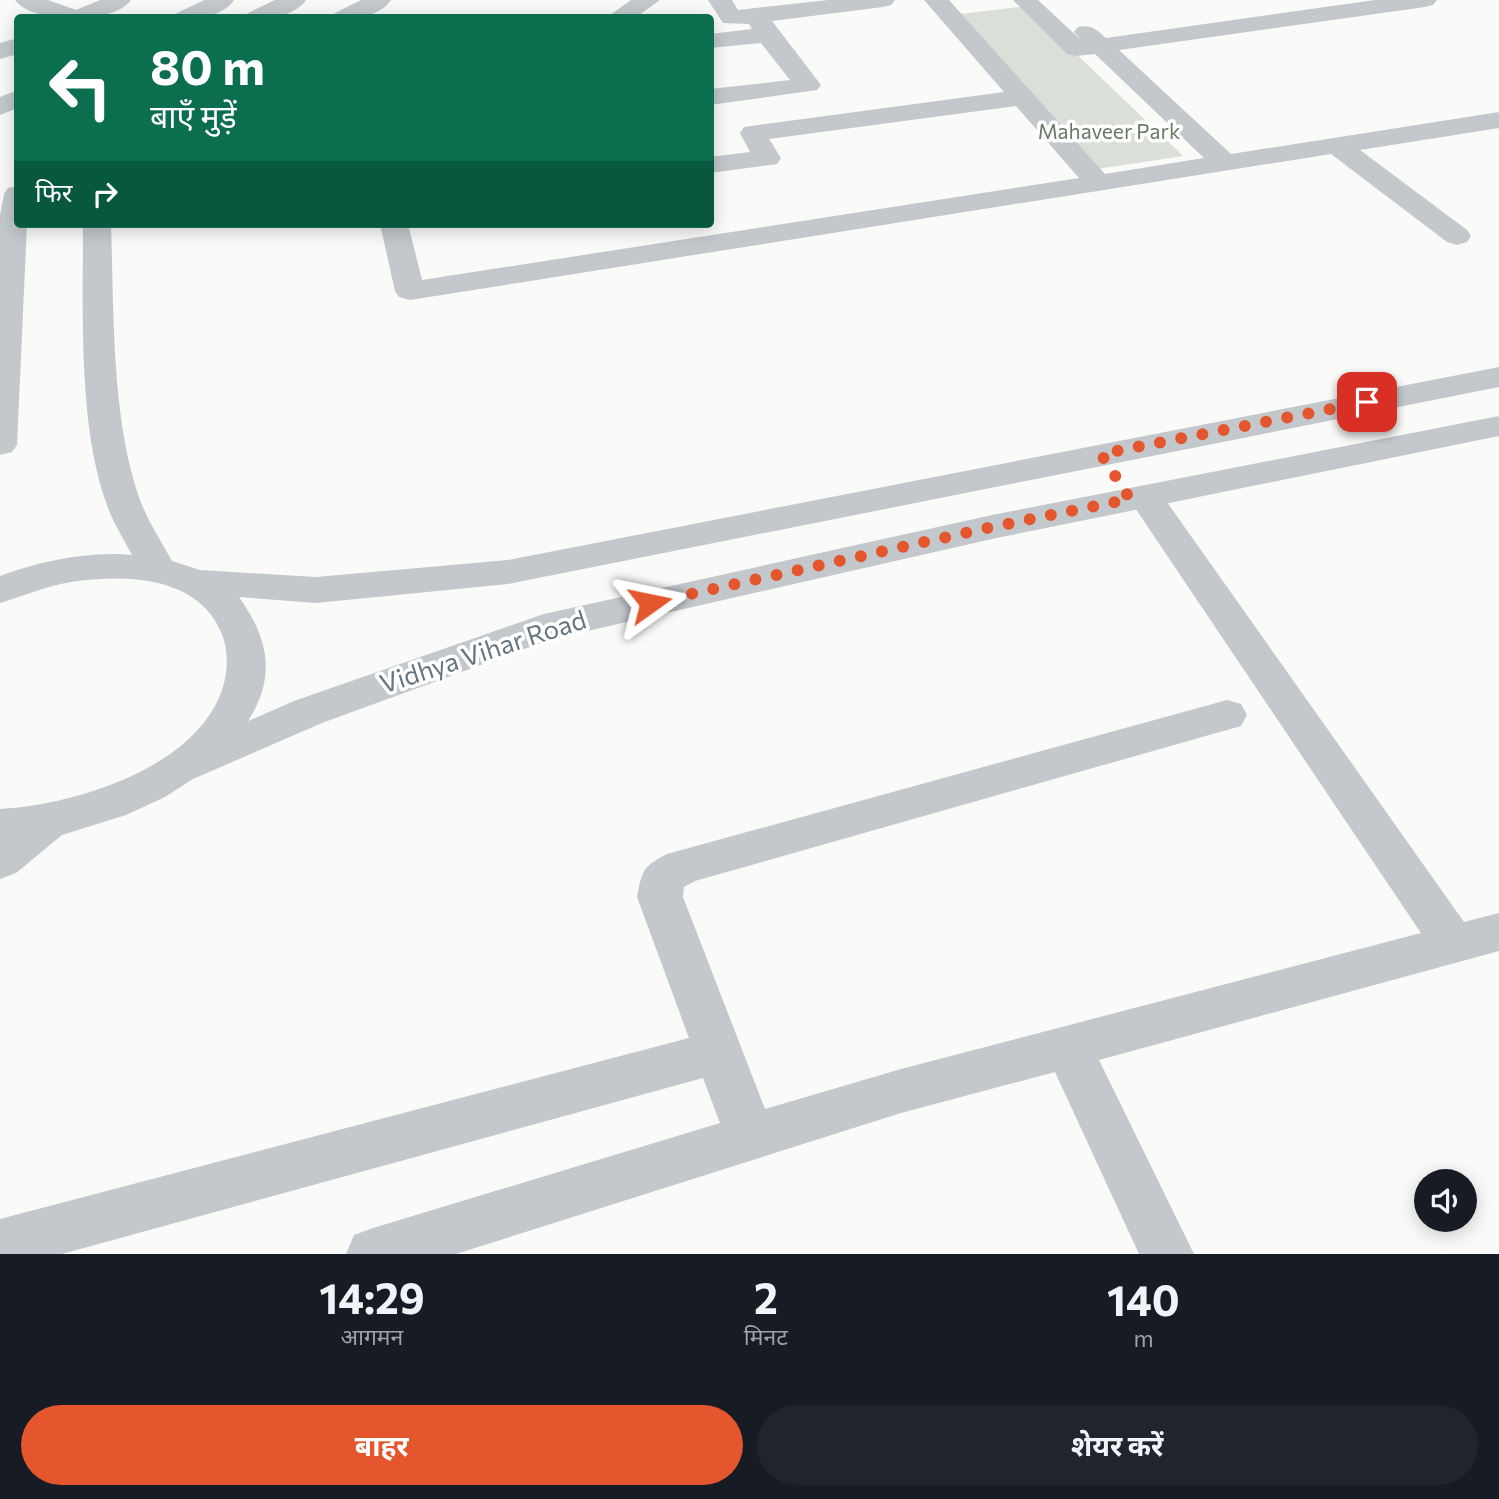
<!DOCTYPE html>
<html lang="hi">
<meta charset="utf-8">
<style>
:root{--surface:#171b24;--page:#20242c;--text:#f1f3f6;--muted:#9ea1a6;--accent:#e4572e}
body{margin:0;font-family:Commissioner,"Noto Sans Devanagari",sans-serif;background:var(--page);color:var(--text);height:100vh;display:flex;flex-direction:column;font-size:26px;white-space:nowrap}
*{box-sizing:border-box;margin:0}
p{font-size:23px;color:var(--muted)}
.icon{flex:none;width:38px;height:38px;fill:none;stroke:currentColor;stroke-width:2;stroke-linecap:round;stroke-linejoin:round}
.map{position:relative;height:1254px;overflow:hidden}
.sheet{display:flex;flex-direction:column;background:var(--surface);flex:1}
.sheet>*{flex:none}
.top-card{position:absolute;left:14px;top:14px;width:700px;height:214px;border-radius:7px;box-shadow:0 4px 18px #0003;background:#0b6e4f;color:#fff;overflow:hidden}
.tools{position:absolute;left:1414px;top:1169px;display:grid;gap:14px}
.tools a{display:grid;place-items:center;width:63px;height:63px;border-radius:50%;background:var(--surface);box-shadow:0 4px 18px #0003;font-size:35px}
.pin{position:absolute;display:grid;place-items:center;width:60px;height:60px;color:#fff;margin:-30px;border-radius:14px;box-shadow:0 4px 10px #0006}
.me{position:absolute;width:77px;margin:-38px;rotate:78deg;stroke-linejoin:round;filter:drop-shadow(0 0 5px #0008)}
.turn{display:flex;align-items:center;gap:24px;height:147px;padding:0 21px;font-size:32px}
.turn .icon{width:91px;height:91px;stroke-width:2.5}
.turn b{display:block;font-size:49px;line-height:60px}
.then{display:flex;align-items:center;height:66px;padding:0 21px;background:#0003;gap:14px;font-size:26px}
.eta{display:flex;justify-content:space-evenly;align-items:center;height:119px;text-align:center}
.eta b{font-size:42px;font-weight:700;line-height:49px}
.primary-button{display:flex;gap:14px;margin-top:auto;padding:14px 21px}
.primary-button a{flex:1;height:80px;border-radius:42px;background:var(--accent);color:#fff;font-size:28px;font-weight:700;line-height:80px;text-align:center}
.primary-button a+a{background:var(--page);color:var(--text)}
.map>svg:first-child{display:block}
.green{fill:#dadfd7}
.lines{fill:none;stroke-linecap:round;stroke-linejoin:round}
.minor{fill:#c3c8cc;fill-rule:evenodd}
.tertiary{fill:#c3c8cc;fill-rule:evenodd}
.route{stroke:#e4572e;stroke-width:12;stroke-dasharray:0 21.6}
.labels{text-anchor:middle;stroke-width:7;stroke-linejoin:round;paint-order:stroke}
.far-park-label{font-size:21px;fill:#687a64;stroke:#fff}
.street-label{font-size:26px;fill:#657683;stroke:#fff}
</style>
<div class="map">
<svg width="1499" height="1254" viewBox="0 0 1499 1254">
<rect width="100%" height="100%" fill="#fafaf8"/>
<polygon class="green" points="1026,6 1183,156 1097,169 952,15"/>
<g class="lines">
<g class="minor">
<path d="M15,0H48L76,10L100,0H131C114,25 32,24 15,0Z"/>
<path d="M204,0H234C221,19 194,18 174,18L177,13Z"/>
<polygon points="631,0 660,0 635,18 606,18"/>
<polygon points="708,0 732,0 738,10 828,0 895,0 891,5 883,7 772,21 821,85 817,90 710,105 710,89 790,80 761,43 710,48 710,34 752,29 749,24 723,23"/>
<path d="M924,0H949L1105,174L1204,158L1095,54L1076,56L1067,54L1013,0H1038L1082,41L1074,32L1078,27C1091,24 1096,29 1106,38L1375,0H1437L1433,5L1425,7L1119,50L1231,154L1499,112V128L1360,150L1467,230L1471,236L1467,242L1457,245L1447,242L1331,154L410,300L399,297L395,291L380,224H408L422,280L1079,178L1016,106L769,139L781,158L777,164L710,173V157L750,152L740,133L744,127L1004,92Z"/>
<polygon points="18,38 18,54 0,59 0,43"/>
<polygon points="18,90 18,108 0,115 0,97"/>
<path d="M1145,485L1157,488L1464,922L1499,913V951L1099,1060L1194,1254H1139L1055,1072L901,1113L456,1254H346L354,1235L373,1228L720,1123L703,1078L62,1254H0V1219L689,1038L637,897C642,871 643,866 667,854L1227,700L1241,704L1247,715L1241,726L695,881L684,887L683,897L765,1109L901,1069L1421,933L1127,496L1133,488Z"/>
</g>
<g class="tertiary">
<path d="M275,0H306C292,19 265,18 245,18L248,13Z"/>
<path d="M361,0H391C378,19 352,18 332,18L335,13Z"/>
<polygon points="18,186 18,224 27,224 17,445 12,452 0,455 0,215 4,194 8,188"/>
<path d="M83,224H111C114,310 111,419 140,500C148,521 161,541 172,561L200,570L316,577L508,560L1499,367V387L508,584L316,603L239,597C268,638 277,676 248,721L294,701L544,614L992,515L1499,416V436L992,539L552,639L322,723L193,779L165,797L126,815L62,835L16,873L0,879V809C71,805 181,772 216,704C227,684 230,658 223,637C201,575 125,574 71,582C46,586 24,596 0,603V576C42,561 87,551 132,555C123,538 112,521 106,502C78,425 83,307 83,224Z"/>
</g>
</g>
<g class="lines">
<polyline class="route" points="650,603 992,527 1130,499 1101,454 1367,402"/>
</g>
<g class="labels">
<g class="far-park-label">
<text x="1109" y="139">Mahaveer Park</text>
</g>
<g class="street-label">
<text transform="translate(483 652) rotate(-18)" y="9">Vidhya Vihar Road</text>
</g>
</g>
</svg>
<div class="tools">
<a><svg class="icon" aria-label="sound" viewBox="0 0 24 24"><path d="M4 9h4l5-4v14l-5-4H4zM17 9q2 3 0 6"/></svg></a>
</div>
<div class="pin" style="left:1367px;top:402px;background:#d93025"><svg class="icon" aria-label="arrive" viewBox="0 0 24 24"><path d="M6 21V4h12l-3 4 3 4H6"/></svg></div>
<svg class="me" style="left:650px;top:603px" viewBox="-20 -20 40 40"><path d="M0-17L14 15 0 8-14 15z" fill="#e4572e" stroke="#fff" stroke-width="4"/></svg>
<div class="top-card">
<div class="turn"><svg class="icon" aria-label="left" viewBox="0 0 24 24"><path d="M17 20v-9H6M10 6l-5 5 5 5"/></svg><div><b>80 m</b>बाएँ मुड़ें</div></div>
<div class="then">फिर<svg class="icon" aria-label="right" viewBox="0 0 24 24"><path d="M7 20v-9h11M14 6l5 5-5 5"/></svg></div>
</div>
</div>
<section class="sheet">
<div class="eta">
<div><b>14:29</b><p>आगमन</p></div>
<div><b>2</b><p>मिनट</p></div>
<div><b>140</b><p>m</p></div>
</div>
<div class="primary-button"><a>बाहर</a><a>शेयर करें</a></div>
</section>
